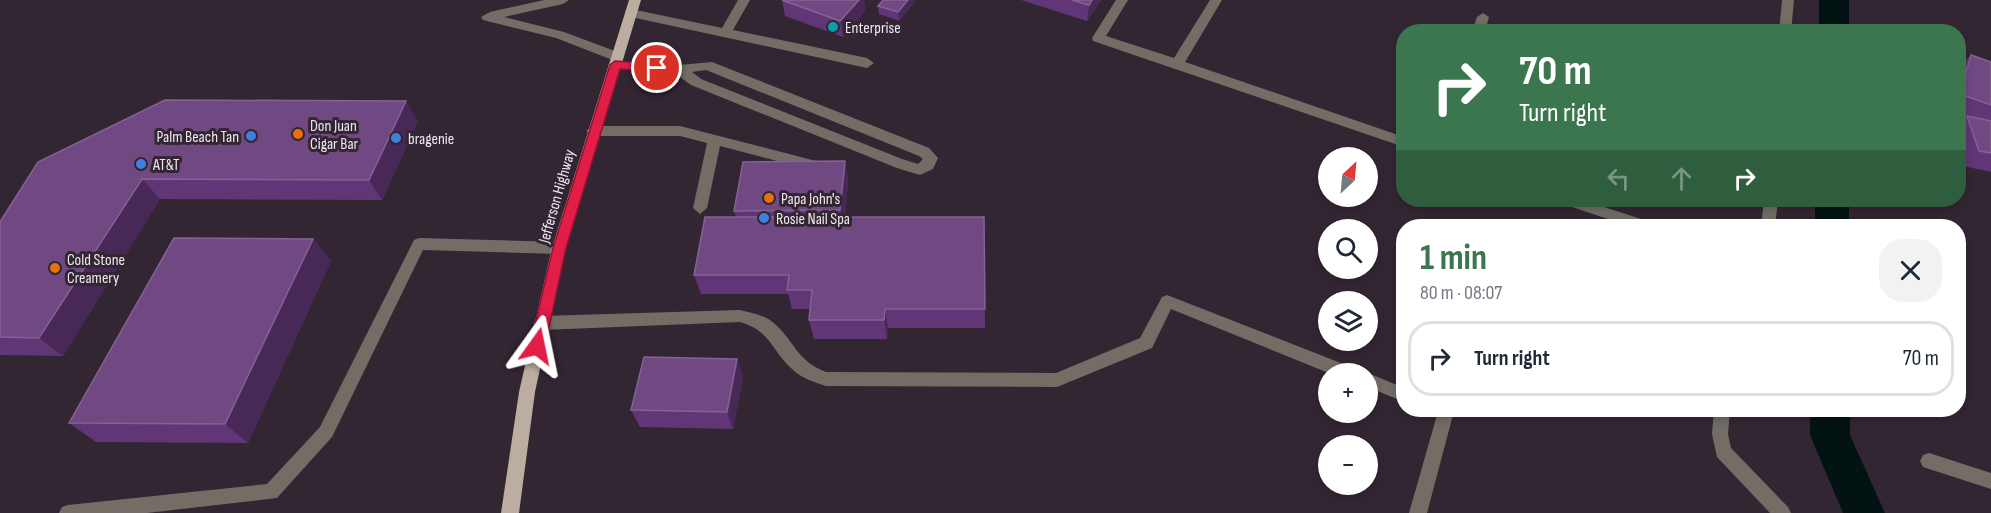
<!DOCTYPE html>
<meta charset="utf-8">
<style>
:root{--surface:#fff;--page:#f2f2f3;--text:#1f2937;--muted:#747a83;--line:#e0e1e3;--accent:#3b764f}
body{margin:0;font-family:"Sofia Sans Condensed",sans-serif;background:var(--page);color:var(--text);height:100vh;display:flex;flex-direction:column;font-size:22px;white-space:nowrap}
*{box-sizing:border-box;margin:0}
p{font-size:20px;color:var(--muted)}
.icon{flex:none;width:33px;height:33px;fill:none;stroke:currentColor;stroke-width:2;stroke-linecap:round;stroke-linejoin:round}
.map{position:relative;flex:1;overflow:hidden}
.details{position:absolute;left:1396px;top:219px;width:570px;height:198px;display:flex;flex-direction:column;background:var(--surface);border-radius:24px;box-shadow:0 3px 9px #0003}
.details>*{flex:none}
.guide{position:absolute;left:1396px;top:24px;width:570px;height:183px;border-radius:24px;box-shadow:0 3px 9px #0003;background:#3b764f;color:#fff;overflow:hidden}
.needle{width:39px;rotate:26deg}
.tools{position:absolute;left:1318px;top:147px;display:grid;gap:12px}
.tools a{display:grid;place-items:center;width:60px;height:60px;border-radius:50%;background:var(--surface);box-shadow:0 3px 9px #0003;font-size:30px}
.pin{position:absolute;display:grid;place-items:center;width:51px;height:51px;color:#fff;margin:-26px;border:3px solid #fff;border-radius:50%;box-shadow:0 2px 6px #0007}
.me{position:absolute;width:66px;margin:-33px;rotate:12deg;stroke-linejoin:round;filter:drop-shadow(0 0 4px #0008)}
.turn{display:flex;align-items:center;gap:21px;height:126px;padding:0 24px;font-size:27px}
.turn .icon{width:78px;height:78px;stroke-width:2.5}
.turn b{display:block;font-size:42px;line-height:51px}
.lanes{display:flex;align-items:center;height:57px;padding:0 24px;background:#0003;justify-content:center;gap:30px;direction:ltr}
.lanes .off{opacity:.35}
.round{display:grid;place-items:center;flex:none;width:63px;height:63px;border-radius:24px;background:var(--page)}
.overview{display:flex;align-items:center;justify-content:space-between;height:102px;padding:0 24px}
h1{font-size:36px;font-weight:700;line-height:45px;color:var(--accent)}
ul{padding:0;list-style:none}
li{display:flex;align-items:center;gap:18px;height:75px;margin:0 12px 9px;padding:0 12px;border:3px solid var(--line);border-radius:24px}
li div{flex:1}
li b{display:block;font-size:22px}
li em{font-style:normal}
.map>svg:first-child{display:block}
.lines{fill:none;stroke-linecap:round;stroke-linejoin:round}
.canal{fill:#031314;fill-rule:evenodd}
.lane{fill:#736d66;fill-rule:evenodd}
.street{fill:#736d66;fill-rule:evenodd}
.primary{fill:#bbaea0;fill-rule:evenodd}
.wall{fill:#613676}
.shaded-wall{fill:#482856}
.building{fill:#704983;stroke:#846294;stroke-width:1.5}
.route{fill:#e11d48;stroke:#92132f;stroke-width:1.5}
.culture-dot{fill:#0f9aa8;stroke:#332633;stroke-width:2}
.food-dot{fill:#e8710a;stroke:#332633;stroke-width:2}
.shop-dot{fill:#3f7fe0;stroke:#332633;stroke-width:2}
.labels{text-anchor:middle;stroke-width:6;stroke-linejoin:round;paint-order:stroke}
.poi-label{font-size:16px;fill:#efe7ef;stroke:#332633;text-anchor:start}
.street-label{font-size:16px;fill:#efe7ef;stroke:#332633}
</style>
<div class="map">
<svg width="1991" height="513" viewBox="0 0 1991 513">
<rect width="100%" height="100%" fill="#332633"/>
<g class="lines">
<g class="canal">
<rect x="1819" y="0" width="30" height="32"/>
<rect x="1815" y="200" width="34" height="26"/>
<polygon points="1810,410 1850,410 1850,435 1885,513 1843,513 1810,435"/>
</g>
<g class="lane">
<path d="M544,0H569L563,4L504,17L564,32L623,54L624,57L620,61L679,65L712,62L929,148L938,158L933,169L920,175L897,168L691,85L676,74L610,68L608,65L615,61L556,38L483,20L481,17L490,12ZM706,70L919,156L923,159L918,164L902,159L701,79L692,72Z"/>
<polygon points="738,0 750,0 733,30 867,58 874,63 867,68 631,17 625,13 631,9 722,28"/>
<polygon points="1116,0 1128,0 1106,36 1174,58 1210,0 1222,0 1185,62 1404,137 1404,147 1093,41 1092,38"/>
<polygon points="1782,0 1794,0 1791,32 1779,32"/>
<polygon points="1483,13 1489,17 1485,32 1472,32 1477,17"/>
<polygon points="593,126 680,126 820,162 827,167 820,172 720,146 707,208 700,214 693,208 707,143 680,136 593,136 586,131"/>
<polygon points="1561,200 1583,200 1650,222 1652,226 1629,226 1563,204"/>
<polygon points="1764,200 1778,200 1775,226 1761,226"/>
<polygon points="419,238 559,242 564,244 566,248 564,252 559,254 423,250 332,437 277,498 147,513 59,513 62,507 68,505 267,484 320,427 414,240"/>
<path d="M1167,295L1356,369L1358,374H1331L1171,309L1152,348L1057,387L826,386C814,382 801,378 792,369C771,350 771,331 740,322L542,330L536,328L534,323L536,318L542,316L740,310C752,313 765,315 775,324C795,342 797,361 826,372L1056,373L1140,338L1162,297Z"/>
<polygon points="1368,373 1404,388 1404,402 1368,387"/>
<polygon points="1434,410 1454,411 1427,513 1409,513 1437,415"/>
<polygon points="1714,410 1730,410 1728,434 1731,448 1788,507 1791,513 1770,513 1717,457 1712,434"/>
</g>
<polygon class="street" points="1929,453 1991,473 1991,489 1923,467 1920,461 1923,455"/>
<polygon class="primary" points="629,0 641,0 566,248 535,392 519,513 501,513 519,392 552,248"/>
</g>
<g class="wall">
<polygon points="782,0 864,0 865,11 843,37 785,16"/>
<polygon points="916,0 899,21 879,14 878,6"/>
<polygon points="1021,0 1101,0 1087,21"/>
<polygon points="1971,55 1991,62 1991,172 1963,166 1959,154 1959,124 1966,117 1959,114 1959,67"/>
<polygon points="418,121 382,200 160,199 63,356 0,355 0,222 38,162"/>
<polygon points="845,161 848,181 845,217 984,217 985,328 888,328 887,339 814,339 809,320 810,309 792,309 788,294 701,294 694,275 736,217 734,211"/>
<polygon points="313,239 331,261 248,443 96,442 69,423"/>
<polygon points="737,359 743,377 733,429 640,427 631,410"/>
</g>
<g class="shaded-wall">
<polygon points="859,0 864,0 865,11 843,37 840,21"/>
<polygon points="908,0 916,0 899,21 898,12"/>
<polygon points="1092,0 1101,0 1087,21 1089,5"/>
<polygon points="406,101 418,121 382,200 369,180"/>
<polygon points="845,161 848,181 844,230 840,210"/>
<polygon points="142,179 160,199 63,356 39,338"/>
<polygon points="313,239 331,261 248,443 225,424"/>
<polygon points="885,309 888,328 887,339 884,320"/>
<polygon points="737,359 743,377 733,429 727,412"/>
</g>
<g class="building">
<polygon points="782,0 859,0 840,21"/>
<polygon points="883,0 908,0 898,12 878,6"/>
<polygon points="1072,0 1092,0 1089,5"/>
<polygon points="1971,55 1991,62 1991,105 1960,94"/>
<polygon points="165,100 406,101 369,180 142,179 39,338 0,337 0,222 38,162"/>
<polygon points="1967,116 1991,121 1991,153 1979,151"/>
<polygon points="845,161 840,210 734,211 743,162"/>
<polygon points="705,217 984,217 985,309 885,309 884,320 809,320 812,290 787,290 789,275 694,275"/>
<polygon points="174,238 313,239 225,424 69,423"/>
<polygon points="644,357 737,359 727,412 631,410"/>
</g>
<polygon class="route" points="615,61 657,64 663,68 657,72 620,69 566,248 545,346 537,352 530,346 553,248 610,65"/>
<circle class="culture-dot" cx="833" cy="27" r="6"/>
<g class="food-dot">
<circle cx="298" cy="134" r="6"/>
<circle cx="769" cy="198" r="6"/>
<circle cx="55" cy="268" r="6"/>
</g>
<g class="shop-dot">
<circle cx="251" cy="136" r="6"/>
<circle cx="396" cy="138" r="6"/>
<circle cx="141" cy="164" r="6"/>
<circle cx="764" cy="218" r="6"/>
</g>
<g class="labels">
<g class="poi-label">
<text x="845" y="33">Enterprise</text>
<text x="310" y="131">Don Juan<tspan x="310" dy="18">Cigar Bar</tspan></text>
<text x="239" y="142" text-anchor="end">Palm Beach Tan</text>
<text x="408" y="144">bragenie</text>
<text x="153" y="170">AT&amp;T</text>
<text x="781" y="204">Papa John's</text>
<text x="776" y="224">Rosie Nail Spa</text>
<text x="67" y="265">Cold Stone<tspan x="67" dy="18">Creamery</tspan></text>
</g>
<g class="street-label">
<text transform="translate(556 196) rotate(-74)" y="6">Jefferson Highway</text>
</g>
</g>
</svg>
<div class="tools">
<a><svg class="needle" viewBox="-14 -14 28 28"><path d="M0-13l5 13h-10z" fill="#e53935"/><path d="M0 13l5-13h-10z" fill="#747a83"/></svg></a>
<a><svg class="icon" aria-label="search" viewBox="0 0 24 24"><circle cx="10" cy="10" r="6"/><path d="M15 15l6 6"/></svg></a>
<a><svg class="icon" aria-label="layers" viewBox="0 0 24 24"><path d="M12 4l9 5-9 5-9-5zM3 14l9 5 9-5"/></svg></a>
<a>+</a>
<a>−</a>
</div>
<div class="pin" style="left:657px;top:68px;background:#d93025"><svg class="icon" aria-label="arrive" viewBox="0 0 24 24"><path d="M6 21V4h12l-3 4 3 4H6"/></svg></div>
<svg class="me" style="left:537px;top:346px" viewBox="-20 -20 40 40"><path d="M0-17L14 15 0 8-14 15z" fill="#e11d48" stroke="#fff" stroke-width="4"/></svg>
<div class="guide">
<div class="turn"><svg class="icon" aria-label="right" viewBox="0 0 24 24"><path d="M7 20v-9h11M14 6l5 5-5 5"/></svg><div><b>70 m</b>Turn right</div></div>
<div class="lanes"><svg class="icon off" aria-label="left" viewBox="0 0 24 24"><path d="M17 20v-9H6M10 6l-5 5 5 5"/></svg><svg class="icon off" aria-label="ahead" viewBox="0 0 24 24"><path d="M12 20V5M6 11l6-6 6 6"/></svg><svg class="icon" aria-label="right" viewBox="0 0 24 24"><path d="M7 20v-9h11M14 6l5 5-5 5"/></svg></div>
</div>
<section class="details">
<div class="overview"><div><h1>1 min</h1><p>80 m · 08:07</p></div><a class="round"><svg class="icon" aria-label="close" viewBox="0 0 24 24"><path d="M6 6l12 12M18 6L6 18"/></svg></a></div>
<ul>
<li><svg class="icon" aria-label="right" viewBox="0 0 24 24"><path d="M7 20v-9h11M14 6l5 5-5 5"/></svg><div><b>Turn right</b></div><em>70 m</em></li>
</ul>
</section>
</div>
